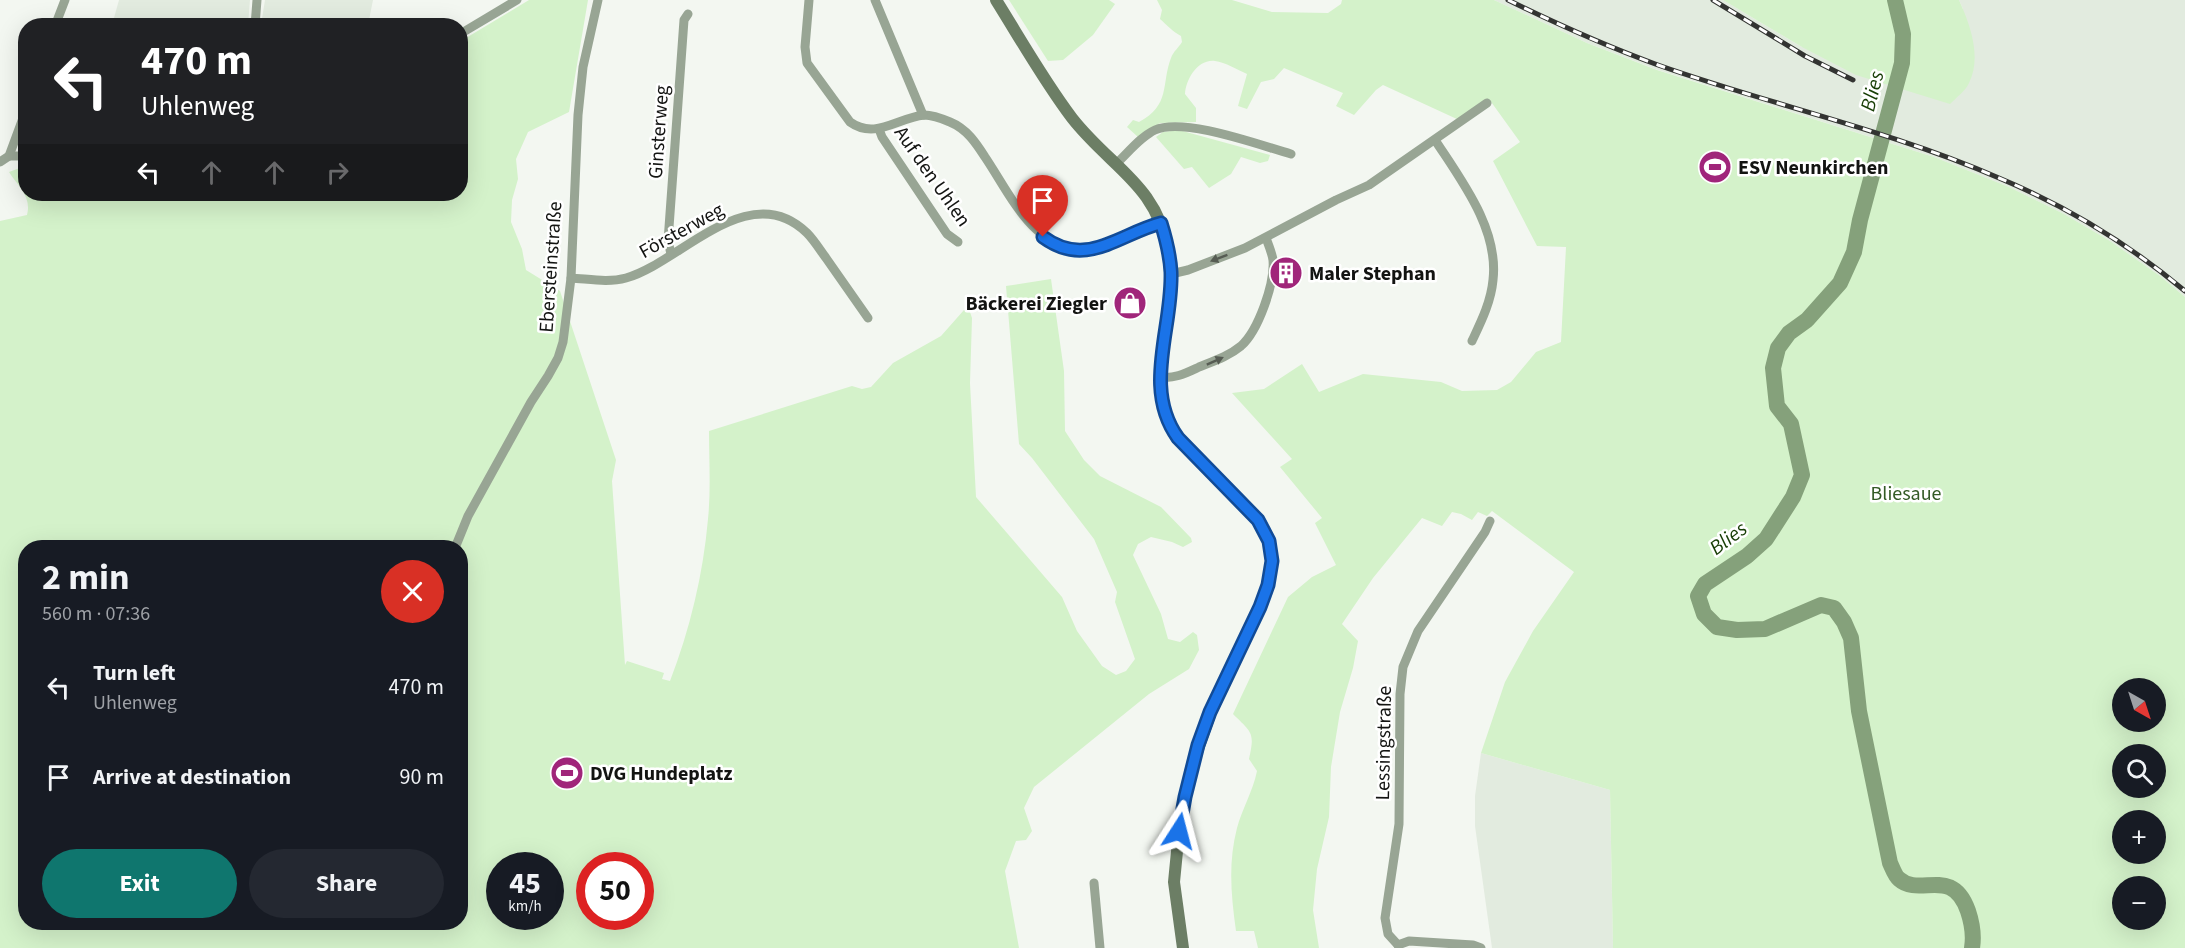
<!DOCTYPE html>
<meta charset="utf-8">
<style>
:root{--surface:#171b24;--page:#242831;--text:#f1f3f6;--muted:#9ea1a6;--accent:#0f766e}
body{margin:0;font-family:"Source Sans 3",sans-serif;background:var(--page);color:var(--text);height:100vh;display:flex;flex-direction:column;font-size:22px;white-space:nowrap}
*{box-sizing:border-box;margin:0}
p{font-size:20px;color:var(--muted)}
.icon{flex:none;width:33px;height:33px;fill:none;stroke:currentColor;stroke-width:2;stroke-linecap:round;stroke-linejoin:round}
.map{position:relative;flex:1;overflow:hidden}
.side{position:absolute;left:18px;top:540px;width:450px;height:390px;display:flex;flex-direction:column;background:var(--surface);border-radius:24px;box-shadow:0 6px 24px #0002}
.side>*{flex:none}
.hud{position:absolute;left:18px;top:18px;width:450px;height:183px;border-radius:24px;box-shadow:0 6px 24px #0002;background:#202124;color:#fff;overflow:hidden}
.needle{width:39px;rotate:141deg}
.buttons{position:absolute;left:2112px;top:678px;display:grid;gap:12px}
.buttons a{display:grid;place-items:center;width:54px;height:54px;border-radius:50%;background:var(--surface);box-shadow:0 6px 24px #0002;font-size:30px}
.speed{position:absolute;left:486px;top:852px;display:flex;gap:12px;font-size:30px;font-weight:700;text-align:center}
.speed>*{display:grid;place-content:center;width:78px;height:78px;border-radius:50%;background:var(--surface);box-shadow:0 6px 24px #0002;line-height:1}
.speed small{font-size:15px;font-weight:400}
.speed .limit{border:9px solid #d22;background:#fff;color:#111}
.pin{position:absolute;display:grid;place-items:center;width:51px;height:51px;color:#fff;margin:-62px -26px;border-radius:50% 50% 50% 0;rotate:-45deg;box-shadow:0 0 6px #0007}
.pin .icon{rotate:45deg}
.me{position:absolute;width:66px;margin:-33px;rotate:9deg;stroke-linejoin:round;filter:drop-shadow(0 0 4px #0008)}
.turn{display:flex;align-items:center;gap:21px;height:126px;padding:0 24px;font-size:27px}
.turn .icon{width:78px;height:78px;stroke-width:2.5}
.turn b{display:block;font-size:42px;line-height:51px}
.lanes{display:flex;align-items:center;height:57px;padding:0 24px;background:#0003;justify-content:center;gap:30px;direction:ltr}
.lanes .off{opacity:.35}
.round{display:grid;place-items:center;flex:none;width:63px;height:63px;border-radius:32px;background:var(--page)}
.overview{display:flex;align-items:center;justify-content:space-between;height:102px;padding:0 24px}
h1{font-size:36px;font-weight:700;line-height:45px}
.action{display:flex;gap:12px;margin-top:auto;padding:12px 24px}
.action a{flex:1;height:69px;border-radius:36px;background:var(--accent);color:#fff;font-size:24px;font-weight:700;line-height:69px;text-align:center}
.action a+a{background:var(--page);color:var(--text)}
ul{padding:0;list-style:none}
li{display:flex;align-items:center;gap:18px;height:90px;padding:0 24px}
li div{flex:1}
li b{display:block;font-size:22px}
li em{font-style:normal}
.map>svg:first-child{display:block}
.built{fill:#e2ebdf}
.green{fill:#d4f2ca;fill-rule:evenodd}
.lines{fill:none;stroke-linecap:round;stroke-linejoin:round}
.river{stroke:#85a17b;stroke-width:16}
.street{stroke:#98a594;stroke-width:9}
.secondary{stroke:#6c7e65;stroke-width:12}
.rail-casing{stroke:#333432;stroke-width:5}
.rail{stroke:#fff;stroke-width:3;stroke-dasharray:9;stroke-linecap:butt}
.oneway{fill:#565c53}
.route-casing{stroke:#114b97;stroke-width:15}
.route{stroke:#1a73e8;stroke-width:10}
.labels{text-anchor:middle;stroke-width:5;stroke-linejoin:round;paint-order:stroke}
.street-label{font-size:20px;fill:#131412;stroke:#fff}
.poi-label{font-size:20px;font-weight:bold;fill:#131412;stroke:#fff;text-anchor:start}
.park-label{font-size:20px;fill:#335a25;stroke:#fff}
.water-label{font-size:21px;font-style:italic;fill:#173d05;stroke:#fff}
</style>
<div class="map">
<svg width="2185" height="948" viewBox="0 0 2185 948">
<rect width="100%" height="100%" fill="#f3f7f1"/>
<g class="built">
<polygon points="119,0 250,0 248,25 112,25"/>
<polygon points="265,0 373,0 368,25 261,25"/>
<polygon points="1494,0 1723,0 1802,47 1963,9 1959,0 2185,0 2185,297 2160,276 2110,241 2064,214 2009,187 1934,157 1658,70 1587,43"/>
<polygon points="1481,753 1610,790 1613,948 1492,948 1475,826 1475,796"/>
</g>
<g class="green">
<path d="M529,0H588L569,112L528,132L516,159L518,179L512,200L511,222L522,249L526,270L560,291L616,460L612,481L625,665L627,661L664,673L662,679L670,681C690,629 703,575 708,519C711,490 709,460 709,431L852,386L862,389L871,387L893,363L941,336L964,310L970,312L972,318L970,383L976,497L1062,597L1077,631L1102,666L1116,675L1126,671L1135,659L1115,602L1117,592L1094,539L1032,458L1019,444L1006,286L1051,279L1064,371L1065,431L1084,460L1100,476L1161,507L1191,538L1192,542L1183,547L1172,542L1151,537L1138,544L1133,555L1161,614L1168,639L1180,642L1193,632L1197,635L1199,650L1189,669L1149,694L1034,787L1024,808L1032,831L1026,840L1016,841L1005,871L1019,948H0V221L27,215C32,197 18,186 9,172L25,166L26,194H460L461,41ZM26,548H460V922H26ZM500,866H550V916H500ZM590,866H640V916H590Z"/>
<polygon points="1009,0 1109,0 1115,4 1093,35 1063,60 1048,61"/>
<path d="M1157,0H1232L1272,12L1328,13L1341,4L1342,0H1494L1587,43L1657,70L1934,157L2009,187L2064,214L2110,241L2160,276L2185,297V948H1613L1610,790L1481,753L1505,682L1533,631L1574,572L1492,511L1487,516L1478,512L1472,520L1461,514L1452,512L1442,526L1422,518L1373,578L1342,624L1358,641L1353,668L1340,712L1331,767L1329,817L1317,869L1313,910L1319,948H1258L1254,931H1236C1231,895 1228,863 1237,828C1242,809 1253,791 1257,771L1249,759C1255,732 1252,733 1233,714L1288,597L1312,577L1336,565L1315,523L1322,518L1280,467L1292,459L1232,393L1264,389L1302,364L1319,392L1363,374L1441,382L1462,391L1497,390L1511,382L1536,352L1561,342L1566,247L1537,246L1493,161L1520,142L1489,99L1459,120L1383,85L1376,90L1354,115L1336,106L1343,93L1284,68L1274,79L1261,82L1247,109L1238,106L1247,74C1238,70 1225,62 1215,61C1197,59 1186,80 1185,94L1196,108V122L1160,123L1138,137L1127,127L1133,120L1139,122C1171,105 1161,84 1171,58C1173,52 1179,47 1182,42L1181,36C1173,32 1167,25 1160,19L1162,10ZM2122,688H2156V722H2122ZM2122,754H2156V788H2122ZM2122,820H2156V854H2122ZM2122,886H2156V920H2122Z"/>
<path d="M1723,0H1959C1970,24 1982,57 1969,83C1966,90 1956,98 1950,104L1856,75L1802,47Z"/>
<polygon points="1179,130 1270,155 1268,161 1260,163 1241,157 1231,174 1209,188 1192,167 1184,169 1156,137 1163,132"/>
</g>
<g class="lines">
<path class="river" d="M1895,0L1903,34L1902,63L1860,220L1854,252L1840,283L1807,320L1789,333L1778,348L1773,368L1777,406L1791,424L1802,475L1793,497L1766,539L1747,556L1705,584L1698,596L1704,614L1717,627L1737,630L1765,629L1821,605L1834,608L1844,622L1851,638L1859,711L1890,863C1892,867 1895,876 1899,879C1920,898 1952,865 1968,911C1972,923 1974,936 1972,948"/>
<g class="street">
<path d="M809,0L805,47L807,63L850,122C875,140 897,118 924,115C932,115 943,119 950,122C967,129 976,143 985,157C1012,197 1036,256 1093,249C1117,246 1138,229 1161,223"/>
<polyline points="875,0 923,115"/>
<polyline points="55,26 65,0"/>
<polyline points="255,26 257,0"/>
<polyline points="460,34 517,0"/>
<polyline points="879,129 882,137 947,234 958,242"/>
<path d="M1435,140C1461,180 1499,229 1493,280C1491,302 1481,322 1472,341"/>
<polyline points="9,156 26,156"/>
<polyline points="0,162 9,156 26,110"/>
<path d="M1116,164C1128,153 1140,137 1155,130C1184,117 1259,145 1291,154"/>
<polyline points="671,254 668,241 684,20 688,14"/>
<polyline points="1171,274 1188,270 1245,248 1336,200 1369,185 1487,103"/>
<path d="M571,278C589,279 608,283 626,278C680,263 749,176 807,233C814,240 820,250 826,258C840,278 854,298 868,318"/>
<path d="M1160,377C1175,379 1186,373 1199,367C1214,361 1229,356 1241,346C1258,331 1275,284 1273,260C1272,253 1269,246 1266,238"/>
<polyline points="455,548 468,516 531,402 548,376 558,358 563,342 571,278 578,115 583,67 598,0"/>
<polyline points="1094,883 1100,948"/>
<polyline points="1398,945 1388,934 1385,918 1399,824 1400,694 1403,667 1418,631 1485,532 1490,521"/>
<polyline points="1398,945 1409,941 1473,945 1481,948"/>
</g>
<path class="secondary" d="M996,0C1021,40 1044,81 1072,118C1111,168 1156,183 1169,252C1180,314 1138,382 1178,438L1258,520L1269,541L1272,562L1268,585L1260,607L1211,712L1191,769L1179,831L1174,882L1183,948"/>
<g class="rail-casing">
<g id="rail">
<path d="M1508,0C1557,24 1606,46 1658,65C1771,105 1889,130 1999,178C2066,206 2130,245 2185,291"/>
<polyline points="1713,0 1805,56 1853,80"/>
</g>
</g>
<use href="#rail" class="rail"/>
</g>
<defs><path id="oneway-solid" d="M-6-.8H1V-3.2L6.5 0L1 3.2V.8H-6Z" transform="scale(1.5)"/></defs>
<g class="oneway">
<use href="#oneway-solid" transform="translate(1219 258) rotate(159)"/>
<use href="#oneway-solid" transform="translate(1215 361) rotate(-24)"/>
</g>
<g class="lines">
<g class="route-casing">
<path id="route" d="M1043,237C1086,269 1119,234 1161,223C1166,239 1170,255 1171,272C1173,328 1142,388 1178,438L1258,520L1269,541L1272,561L1268,585L1260,607L1210,712L1198,745L1185,797L1179,831"/>
</g>
<use href="#route" class="route"/>
</g>
<defs>
<g id="stadium-disc" transform="scale(1.725)"><circle r="9.5" fill="#a0257a" stroke="#fff"/><path d="M0-5a6.5 5 0 1 0 0 10a6.5 5 0 1 0 0-10ZM-3.5-1.8h7v3.6h-7Z" fill="#fff"/></g>
<g id="building-disc" transform="scale(1.725)"><circle r="9.5" fill="#a0257a" stroke="#fff"/><path d="M-4-6H4V6H1V3H-1V6H-4ZM-2.5-4.3h1.7v1.8h-1.7ZM.8-4.3h1.7v1.8H.8ZM-2.5-1h1.7V.8h-1.7ZM.8-1h1.7V.8H.8Z" fill="#fff"/></g>
<g id="shop-disc" transform="scale(1.725)"><circle r="9.5" fill="#a0257a" stroke="#fff"/><path d="M-5-2.5h2.3a2.7 3.5 0 0 1 5.4 0H5L5.5 6h-11ZM-1.5-2.5h3a1.5 2.3 0 0 0-3 0Z" fill="#fff"/></g>
</defs>
<g fill-rule="evenodd">
<use href="#stadium-disc" x="1715" y="167"/>
<use href="#building-disc" x="1286" y="273"/>
<use href="#shop-disc" x="1130" y="303"/>
<use href="#stadium-disc" x="567" y="773"/>
</g>
<g class="labels">
<g class="street-label">
<text transform="translate(658 132) rotate(-86)" y="7">Ginsterweg</text>
<text transform="translate(933 176) rotate(55)" y="7">Auf den Uhlen</text>
<text transform="translate(681 230) rotate(-29)" y="7">Försterweg</text>
<text transform="translate(550 267) rotate(-86)" y="7">Ebersteinstraße</text>
<text transform="translate(1383 743) rotate(-89)" y="7">Lessingstraße</text>
</g>
<g class="poi-label">
<text x="1738" y="174">ESV Neunkirchen</text>
<text x="1309" y="280">Maler Stephan</text>
<text x="1107" y="310" text-anchor="end">Bäckerei Ziegler</text>
<text x="590" y="780">DVG Hundeplatz</text>
</g>
<g class="park-label">
<text x="1906" y="500">Bliesaue</text>
</g>
<g class="water-label">
<text transform="translate(1872 91) rotate(-76)" y="7">Blies</text>
<text transform="translate(1728 538) rotate(-37)" y="7">Blies</text>
</g>
</g>
</svg>
<div class="buttons">
<a><svg class="needle" viewBox="-14 -14 28 28"><path d="M0-13l5 13h-10z" fill="#e53935"/><path d="M0 13l5-13h-10z" fill="#9ea1a6"/></svg></a>
<a><svg class="icon" aria-label="search" viewBox="0 0 24 24"><circle cx="10" cy="10" r="6"/><path d="M15 15l6 6"/></svg></a>
<a>+</a>
<a>−</a>
</div>
<div class="speed"><div>45<small>km/h</small></div><div class="limit">50</div></div>
<div class="pin" style="left:1043px;top:237px;background:#d93025"><svg class="icon" aria-label="arrive" viewBox="0 0 24 24"><path d="M6 21V4h12l-3 4 3 4H6"/></svg></div>
<svg class="me" style="left:1179px;top:831px" viewBox="-20 -20 40 40"><path d="M0-17L14 15 0 8-14 15z" fill="#1a73e8" stroke="#fff" stroke-width="4"/></svg>
<div class="hud">
<div class="turn"><svg class="icon" aria-label="left" viewBox="0 0 24 24"><path d="M17 20v-9H6M10 6l-5 5 5 5"/></svg><div><b>470 m</b>Uhlenweg</div></div>
<div class="lanes"><svg class="icon" aria-label="left" viewBox="0 0 24 24"><path d="M17 20v-9H6M10 6l-5 5 5 5"/></svg><svg class="icon off" aria-label="ahead" viewBox="0 0 24 24"><path d="M12 20V5M6 11l6-6 6 6"/></svg><svg class="icon off" aria-label="ahead" viewBox="0 0 24 24"><path d="M12 20V5M6 11l6-6 6 6"/></svg><svg class="icon off" aria-label="right" viewBox="0 0 24 24"><path d="M7 20v-9h11M14 6l5 5-5 5"/></svg></div>
</div>
<section class="side">
<div class="overview"><div><h1>2 min</h1><p>560 m · 07:36</p></div><a class="round" style="background:#d93025;color:#fff"><svg class="icon" aria-label="close" viewBox="0 0 24 24"><path d="M6 6l12 12M18 6L6 18"/></svg></a></div>
<ul>
<li><svg class="icon" aria-label="left" viewBox="0 0 24 24"><path d="M17 20v-9H6M10 6l-5 5 5 5"/></svg><div><b>Turn left</b><p>Uhlenweg</p></div><em>470 m</em></li>
<li><svg class="icon" aria-label="arrive" viewBox="0 0 24 24"><path d="M6 21V4h12l-3 4 3 4H6"/></svg><div><b>Arrive at destination</b></div><em>90 m</em></li>
</ul>
<div class="action"><a>Exit</a><a>Share</a></div>
</section>
</div>
